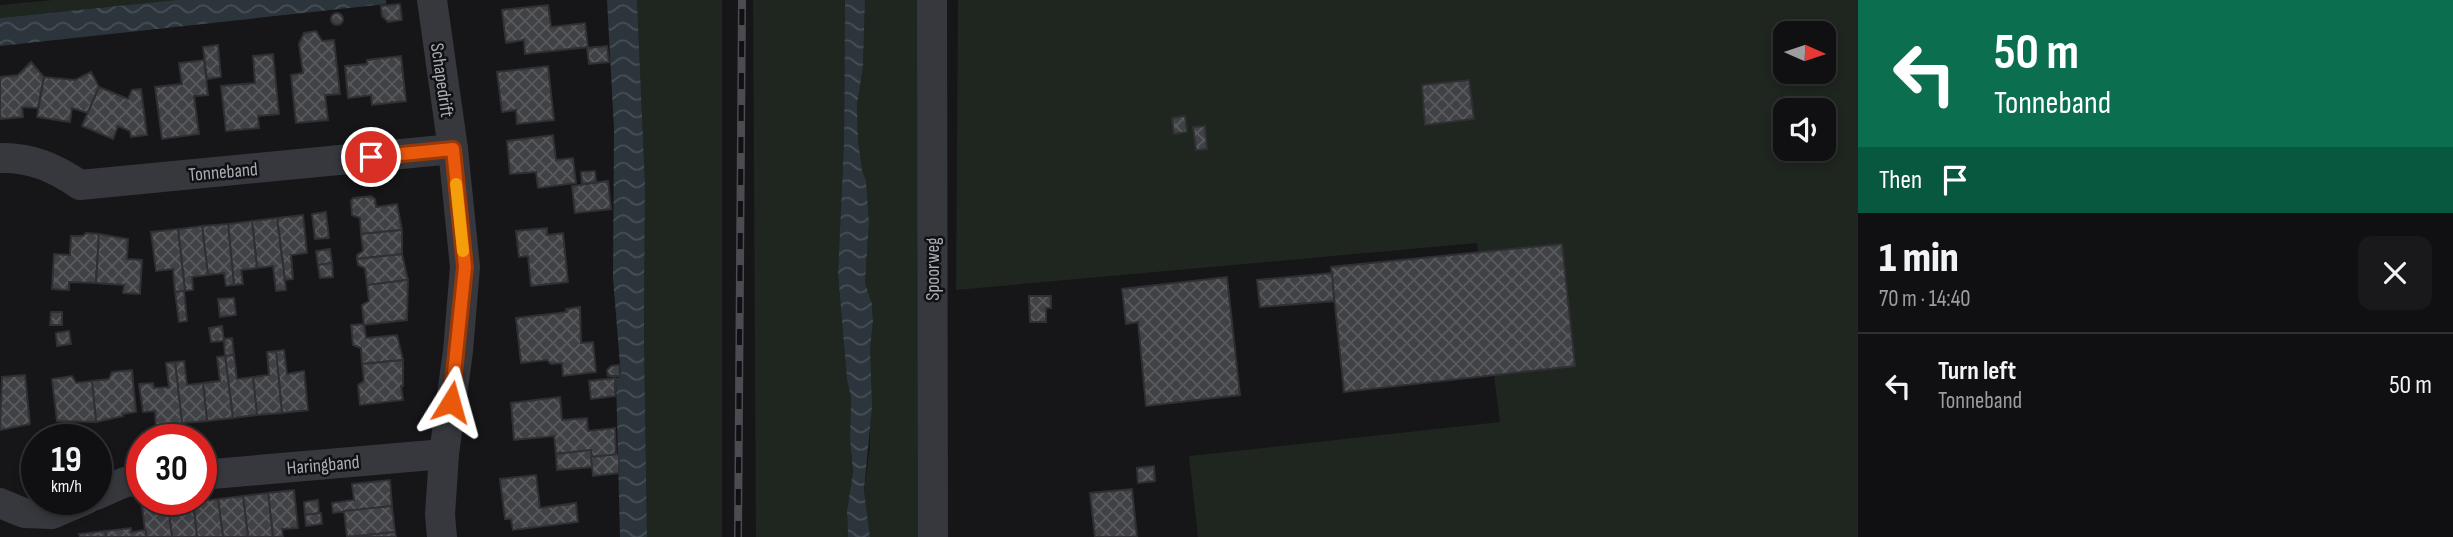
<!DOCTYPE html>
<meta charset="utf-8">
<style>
:root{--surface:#101012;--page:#19191b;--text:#f1f3f6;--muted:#9c9d9f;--line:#303032}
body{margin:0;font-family:"Sofia Sans Condensed",sans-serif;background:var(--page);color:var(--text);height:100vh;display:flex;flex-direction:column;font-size:26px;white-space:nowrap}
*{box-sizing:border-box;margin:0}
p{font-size:23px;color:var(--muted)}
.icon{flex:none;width:38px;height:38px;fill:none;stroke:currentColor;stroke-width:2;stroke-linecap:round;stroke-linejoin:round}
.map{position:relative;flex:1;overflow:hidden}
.panel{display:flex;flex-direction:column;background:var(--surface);width:595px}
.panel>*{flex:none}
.guide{background:#0b6e4f;color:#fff;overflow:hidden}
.needle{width:46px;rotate:93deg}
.tools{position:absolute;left:1773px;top:21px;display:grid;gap:14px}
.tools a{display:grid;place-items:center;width:63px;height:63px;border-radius:14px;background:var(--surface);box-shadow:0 4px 10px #0003,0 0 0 2px var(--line);font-size:35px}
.speed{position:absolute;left:21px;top:424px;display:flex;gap:14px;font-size:35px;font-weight:700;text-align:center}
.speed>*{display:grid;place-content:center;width:91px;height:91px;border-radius:50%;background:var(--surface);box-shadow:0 4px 10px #0003,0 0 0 2px var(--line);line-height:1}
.speed small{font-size:18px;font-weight:400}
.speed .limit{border:10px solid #d22;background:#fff;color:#111}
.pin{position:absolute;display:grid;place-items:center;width:60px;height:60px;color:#fff;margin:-30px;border:4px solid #fff;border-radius:50%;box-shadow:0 2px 7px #0007}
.me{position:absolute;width:77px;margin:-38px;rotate:8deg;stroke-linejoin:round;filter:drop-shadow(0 0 5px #0008)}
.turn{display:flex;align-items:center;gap:24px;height:147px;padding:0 21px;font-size:32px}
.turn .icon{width:91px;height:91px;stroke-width:2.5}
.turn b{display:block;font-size:49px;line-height:60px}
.then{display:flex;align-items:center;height:66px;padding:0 21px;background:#0003;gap:14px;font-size:26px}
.round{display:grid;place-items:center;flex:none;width:74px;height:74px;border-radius:14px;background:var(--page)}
.summary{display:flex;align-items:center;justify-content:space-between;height:119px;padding:0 21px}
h1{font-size:42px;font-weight:800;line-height:52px}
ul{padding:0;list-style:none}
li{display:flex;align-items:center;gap:21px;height:105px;padding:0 21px;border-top:2px solid var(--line)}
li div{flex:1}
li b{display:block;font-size:26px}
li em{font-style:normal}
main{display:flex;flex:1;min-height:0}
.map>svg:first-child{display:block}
.green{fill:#1e261f;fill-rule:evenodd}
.water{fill:url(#water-waves)}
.building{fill:url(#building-cross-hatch);stroke:#303034;stroke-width:2}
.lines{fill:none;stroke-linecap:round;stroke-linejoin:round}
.minor{stroke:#37383d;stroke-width:30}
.rail-casing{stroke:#4a4c52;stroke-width:8}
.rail{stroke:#111113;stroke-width:5;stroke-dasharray:16;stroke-linecap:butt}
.route-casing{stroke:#983908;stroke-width:18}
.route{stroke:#ea580c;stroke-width:12}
.slow{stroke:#f59e0b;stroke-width:12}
.labels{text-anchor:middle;stroke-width:5;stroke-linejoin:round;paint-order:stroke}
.street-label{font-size:19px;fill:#a8adb8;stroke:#111113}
</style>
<main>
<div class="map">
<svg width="1858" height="537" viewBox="0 0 1858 537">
<defs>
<pattern id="water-waves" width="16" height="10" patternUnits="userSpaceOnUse" patternTransform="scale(1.75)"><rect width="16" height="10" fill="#2c353c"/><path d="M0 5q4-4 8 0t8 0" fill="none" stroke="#485056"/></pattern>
<pattern id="building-cross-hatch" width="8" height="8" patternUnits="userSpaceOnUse" patternTransform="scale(1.75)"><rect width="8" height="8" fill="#404145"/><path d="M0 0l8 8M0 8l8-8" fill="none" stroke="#595a5e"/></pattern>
</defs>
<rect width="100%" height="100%" fill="#161618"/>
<g class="green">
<polygon points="53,0 176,0 0,18 0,5"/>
<polygon points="637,0 722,0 722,537 647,537 644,335 645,183"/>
<polygon points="753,0 845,0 844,142 838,274 847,380 851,397 850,438 853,472 847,511 848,537 756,537"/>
<polygon points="865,0 919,0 920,537 870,537 864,490 870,446 870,350 873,321 872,304 865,283 869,222 866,180 862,170 858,141 857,105 863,67"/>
<path d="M958,0H1858V537H1198L1189,456L1500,422L1477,243L956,290ZM1785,33H1824V72H1785ZM1785,110H1824V149H1785Z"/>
</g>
<g class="water">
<polygon points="176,0 386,0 386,4 0,46 0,18"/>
<polygon points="607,0 637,0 645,183 644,335 647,537 620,537 616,378 621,377 613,278 614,129"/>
<polygon points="845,0 865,0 863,67 857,105 858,140 862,170 866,180 869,222 865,283 872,304 873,321 870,350 872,406 864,490 870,537 848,537 847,511 853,472 850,438 851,397 847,380 838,274 844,142"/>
</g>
<g class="building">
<polygon points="400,4 402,20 388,22 382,16 381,6"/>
<polygon points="548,5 551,27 585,23 588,47 525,54 524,40 506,43 502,10"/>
<circle cx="337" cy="19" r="6"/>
<polygon points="316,31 322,41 334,40 340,94 325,95 328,120 296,123 291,75 303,73 299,44 304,33"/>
<polygon points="218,45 221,77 207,79 203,47"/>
<polygon points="607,46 609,62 589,64 587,48"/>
<polygon points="273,54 279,114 258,116 259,128 226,131 221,86 255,83 253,56"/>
<polygon points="401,56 406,101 372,105 371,95 348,98 345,66 367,64 367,60"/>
<polygon points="204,60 208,95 194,96 199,134 162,139 155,87 182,84 179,63"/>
<polygon points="31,62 44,77 38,108 22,107 23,117 0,119 0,77 18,75"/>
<polygon points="548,66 554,120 517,124 516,110 502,112 497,72"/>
<polygon points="91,72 99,87 88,113 72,108 70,122 37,117 44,77 75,80"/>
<polygon points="1469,80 1474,119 1425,125 1422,85"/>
<polygon points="99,87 128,99 132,90 141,89 147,135 131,137 130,131 118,126 113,139 82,126"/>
<polygon points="1185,116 1187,132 1174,134 1172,118"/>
<polygon points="1205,126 1207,149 1196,150 1193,127"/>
<polygon points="553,135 556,160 573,158 576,183 538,188 536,172 510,174 507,141"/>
<polygon points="595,171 596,182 582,184 581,172"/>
<polygon points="608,181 611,209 575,213 572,186"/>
<polygon points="371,196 375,199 376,207 397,204 402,230 361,234 360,218 352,215 351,201 353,198"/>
<polygon points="326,212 329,238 315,239 312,214"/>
<polygon points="303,215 307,253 291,255 293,279 285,280 277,218"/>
<polygon points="277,218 286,290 276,291 273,266 257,268 252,221"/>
<polygon points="252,221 257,268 241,270 243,284 234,285 228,224"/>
<polygon points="228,224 234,285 226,286 224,273 208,275 202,226"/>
<polygon points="202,226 208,275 192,277 193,290 185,291 178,229"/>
<polygon points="547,228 547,235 563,233 568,282 531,286 528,256 519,257 516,231"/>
<polygon points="178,229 185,291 175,292 173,269 156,271 151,232"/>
<polygon points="402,230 402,254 357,259 357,255 363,251 361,234"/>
<polygon points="86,233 99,234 96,283 69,282 69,290 52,289 54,254 70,255 71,236 83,236"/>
<polygon points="99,234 128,239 127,259 142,260 140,294 123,293 124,285 96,283"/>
<polygon points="1562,244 1575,366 1344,392 1331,267"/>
<polygon points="330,249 332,263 318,265 316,251"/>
<polygon points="402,254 408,280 367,285 365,268 358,265 357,259"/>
<polygon points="332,263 333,277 320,278 318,265"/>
<polygon points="1332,273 1334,301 1260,307 1257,280"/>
<polygon points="1227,277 1240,395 1146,406 1138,322 1126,324 1122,289"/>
<polygon points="408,280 407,320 364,325 362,305 369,301 367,285"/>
<polygon points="184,291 187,321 179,322 175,292"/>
<polygon points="1029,296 1051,296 1051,308 1046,308 1046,322 1030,322"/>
<polygon points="234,298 236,315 220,317 218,299"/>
<polygon points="580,307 581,343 593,342 596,372 563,376 562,363 551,364 547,360 521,363 516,318 567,312 566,309"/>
<polygon points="51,312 62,312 62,325 50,325"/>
<polygon points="364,324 366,338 397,335 403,360 362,364 361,348 353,345 351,325"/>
<polygon points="222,326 224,341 211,342 209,328"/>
<polygon points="69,331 71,344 57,346 56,333"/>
<polygon points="232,338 234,355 225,356 224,339"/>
<polygon points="284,350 287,374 304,371 308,410 282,413 276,351"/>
<polygon points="276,351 282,413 257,415 253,377 269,375 267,352"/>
<polygon points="234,355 237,379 253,377 257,415 233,418 225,356"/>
<polygon points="225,356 233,418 207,421 203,383 220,381 217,357"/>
<polygon points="403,360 403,386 401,386 403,400 360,405 358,385 364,381 362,364"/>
<polygon points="184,361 187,385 203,383 207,421 182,423 175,362"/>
<polygon points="175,362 182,423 156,426 155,411 143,412 139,384 153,383 154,388 169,387 166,363"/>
<polygon points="619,365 620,376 608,376 607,370 611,366"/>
<polygon points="132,370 136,412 122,414 123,416 96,422 92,381 109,379 112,372"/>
<polygon points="25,375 30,424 0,430 2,377"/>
<polygon points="72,376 76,383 92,381 96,422 57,421 52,379"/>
<polygon points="615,378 615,396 591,399 589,381"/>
<polygon points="560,397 562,420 587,418 588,431 615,428 616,455 591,457 591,450 556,454 554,436 514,440 511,403"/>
<polygon points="591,450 593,467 557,470 556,454"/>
<polygon points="619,454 619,473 593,476 591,457"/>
<polygon points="1154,466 1155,481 1138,483 1137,468"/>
<polygon points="536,475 540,508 576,503 578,522 513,530 511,519 505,519 500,479"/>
<polygon points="390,480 392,506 333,513 332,503 354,500 352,484"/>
<polygon points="1132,489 1137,537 1095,537 1090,493"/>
<polygon points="294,490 298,528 282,529 283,537 273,537 268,493"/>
<polygon points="268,493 273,537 248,537 243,496"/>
<polygon points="243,496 248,537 223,537 218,499"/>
<polygon points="218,499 223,537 197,537 193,502"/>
<polygon points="318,500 319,513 305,515 304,502"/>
<polygon points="193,502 197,537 172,537 168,505"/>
<polygon points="168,505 172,537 146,537 142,507"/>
<polygon points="392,506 395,532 347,537 344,511"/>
<polygon points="321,513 322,524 306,526 305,515"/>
<polygon points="131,528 131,532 146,530 146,537 106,537 105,531"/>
<polygon points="105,531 106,537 80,537 79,534"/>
<polygon points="395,532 396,537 348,537"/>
</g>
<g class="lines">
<g class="minor">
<polyline points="432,0 453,149 465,267 458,351 444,454 440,515 442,537"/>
<polyline points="932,0 933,537"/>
<path d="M0,158C31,157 55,168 80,185L453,149"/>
<polyline points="201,475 444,454"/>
<polyline points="96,495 125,482 142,481"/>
<polyline points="0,503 24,513 52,514 87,499"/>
</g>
<g class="rail-casing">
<polyline id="rail" points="738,537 742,0"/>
</g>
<use href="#rail" class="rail"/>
</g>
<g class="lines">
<g class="route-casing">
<polyline id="route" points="371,157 453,149 465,267 451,402"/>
</g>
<use href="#route" class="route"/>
<polyline class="slow" points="456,184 463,251"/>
</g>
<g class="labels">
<g class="street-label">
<text transform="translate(443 80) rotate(82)" y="7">Schapedrift</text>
<text transform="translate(223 171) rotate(-5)" y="7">Tonneband</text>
<text transform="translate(932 269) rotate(-90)" y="7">Spoorweg</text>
<text transform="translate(323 464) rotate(-5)" y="7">Haringband</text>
</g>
</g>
</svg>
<div class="tools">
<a><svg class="needle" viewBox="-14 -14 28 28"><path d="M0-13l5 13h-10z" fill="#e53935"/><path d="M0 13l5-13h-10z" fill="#9c9d9f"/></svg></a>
<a><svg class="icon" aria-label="sound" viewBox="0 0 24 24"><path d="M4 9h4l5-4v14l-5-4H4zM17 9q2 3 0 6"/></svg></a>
</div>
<div class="speed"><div>19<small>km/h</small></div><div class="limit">30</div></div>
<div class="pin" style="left:371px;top:157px;background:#d93025"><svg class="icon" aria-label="arrive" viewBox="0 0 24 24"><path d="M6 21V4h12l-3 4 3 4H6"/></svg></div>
<svg class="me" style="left:451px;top:402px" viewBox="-20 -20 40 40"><path d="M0-17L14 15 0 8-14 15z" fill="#ea580c" stroke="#fff" stroke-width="4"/></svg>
</div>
<section class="panel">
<div class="guide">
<div class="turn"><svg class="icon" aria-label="left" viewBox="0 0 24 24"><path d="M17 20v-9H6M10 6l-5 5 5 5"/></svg><div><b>50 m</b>Tonneband</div></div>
<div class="then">Then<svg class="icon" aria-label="arrive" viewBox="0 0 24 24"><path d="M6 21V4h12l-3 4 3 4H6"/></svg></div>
</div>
<div class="summary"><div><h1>1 min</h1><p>70 m · 14:40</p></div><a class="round"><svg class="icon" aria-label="close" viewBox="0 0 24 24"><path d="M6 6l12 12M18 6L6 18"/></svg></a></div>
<ul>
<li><svg class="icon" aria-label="left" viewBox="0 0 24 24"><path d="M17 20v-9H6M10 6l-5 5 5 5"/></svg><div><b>Turn left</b><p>Tonneband</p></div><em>50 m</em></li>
</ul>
</section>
</main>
